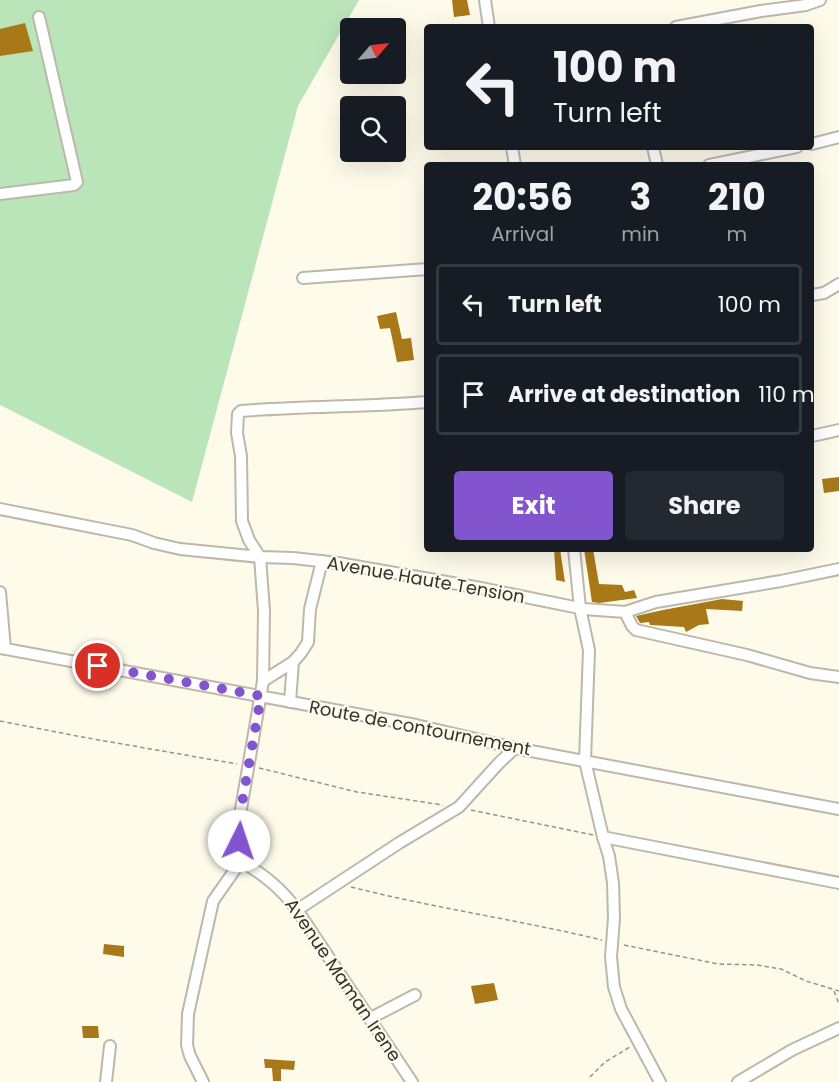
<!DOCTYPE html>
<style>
:root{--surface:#171b24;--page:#242831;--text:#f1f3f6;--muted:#9ea1a6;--line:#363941;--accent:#8255ce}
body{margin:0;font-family:Poppins,sans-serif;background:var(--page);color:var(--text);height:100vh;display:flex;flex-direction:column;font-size:22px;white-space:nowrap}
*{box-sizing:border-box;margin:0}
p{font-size:20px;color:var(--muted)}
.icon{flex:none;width:33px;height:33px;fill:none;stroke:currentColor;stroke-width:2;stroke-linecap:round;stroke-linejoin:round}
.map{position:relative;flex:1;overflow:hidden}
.drawer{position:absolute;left:424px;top:162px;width:390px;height:390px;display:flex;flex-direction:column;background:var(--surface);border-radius:6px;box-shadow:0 6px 24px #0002}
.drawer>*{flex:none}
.banner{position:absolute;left:424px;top:24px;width:390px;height:126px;border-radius:6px;box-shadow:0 6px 24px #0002;background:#171b24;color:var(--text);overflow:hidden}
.needle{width:39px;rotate:62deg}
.fabs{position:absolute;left:340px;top:18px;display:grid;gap:12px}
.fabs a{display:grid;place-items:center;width:66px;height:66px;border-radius:6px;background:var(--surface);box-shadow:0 6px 24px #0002;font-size:30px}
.pin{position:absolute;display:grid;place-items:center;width:51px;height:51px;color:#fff;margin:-26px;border:3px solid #fff;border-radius:50%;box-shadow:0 2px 6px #0007}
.me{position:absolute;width:66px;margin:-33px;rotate:4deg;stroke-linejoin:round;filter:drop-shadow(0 0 4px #0008)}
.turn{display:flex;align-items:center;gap:21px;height:126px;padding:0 30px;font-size:27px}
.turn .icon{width:78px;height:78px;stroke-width:2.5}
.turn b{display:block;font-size:42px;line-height:51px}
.eta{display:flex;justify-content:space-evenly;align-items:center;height:102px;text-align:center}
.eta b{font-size:36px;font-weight:700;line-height:42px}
.cta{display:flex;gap:12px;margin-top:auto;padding:12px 30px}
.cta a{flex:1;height:69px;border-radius:6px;background:var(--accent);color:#fff;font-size:24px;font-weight:700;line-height:69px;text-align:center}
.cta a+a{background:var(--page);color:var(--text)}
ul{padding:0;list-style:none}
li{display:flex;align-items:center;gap:18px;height:81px;margin:0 12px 9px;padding:0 18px;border:3px solid var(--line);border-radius:6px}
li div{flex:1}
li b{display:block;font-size:22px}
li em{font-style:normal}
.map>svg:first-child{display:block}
.green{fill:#b9e5b9}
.building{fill:#a97919}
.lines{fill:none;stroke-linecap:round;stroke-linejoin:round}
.minor-casing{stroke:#bcb8aa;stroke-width:14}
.path{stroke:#979489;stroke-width:1.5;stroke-dasharray:4.5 3;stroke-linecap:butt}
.minor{stroke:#fff;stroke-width:10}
.route{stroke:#8255ce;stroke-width:10;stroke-dasharray:0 18}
.labels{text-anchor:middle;stroke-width:4.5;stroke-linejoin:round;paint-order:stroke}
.street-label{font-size:18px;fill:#34332d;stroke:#fffbeb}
</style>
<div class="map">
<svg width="839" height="1082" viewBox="0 0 839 1082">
<rect width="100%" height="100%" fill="#fffbeb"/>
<polygon class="green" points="0,0 359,0 298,106 192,502 0,405"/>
<g class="building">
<polygon points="452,0 467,0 470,15 454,17"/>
<polygon points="25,23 33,51 0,56 0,29"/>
<polygon points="396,312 402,339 411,338 414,360 397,362 390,328 380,329 377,316"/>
<polygon points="839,477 839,491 824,493 822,479"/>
<polygon points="554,549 560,549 565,582 556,580"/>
<polygon points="584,549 593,549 599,584 622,585 625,592 634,590 637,598 599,603 592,602"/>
<polygon points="722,599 743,601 742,611 706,609 709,624 699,625 686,632 684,627 650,625 649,622 640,623 636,616 663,610"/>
<polygon points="104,944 124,946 124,957 103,954"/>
<polygon points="494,983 498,1000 475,1004 471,986"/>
<polygon points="82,1026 98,1026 99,1038 83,1038"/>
<polygon points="264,1059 295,1061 294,1070 281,1069 281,1081 273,1081 272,1068 265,1068"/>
</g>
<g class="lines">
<g class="minor-casing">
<g id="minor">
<polyline points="485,0 489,27"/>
<polyline points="676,27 761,11 806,5 820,0"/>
<polyline points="812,144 839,137"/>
<polyline points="512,147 515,165"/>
<polyline points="653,147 657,165"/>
<polyline points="709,165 797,147"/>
<polyline points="0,194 74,185 77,182 39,17"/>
<polyline points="303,278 428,269"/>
<polyline points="812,295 824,293 839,284"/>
<polyline points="812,436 839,430"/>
<polyline points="0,509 132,535 154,543 180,549 260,557 293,558 338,563 481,588 584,609 625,612 632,626 636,630 747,655 810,673 839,677"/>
<polyline points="574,549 580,608 589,650 585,761 603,837 609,856 613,883 614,918 611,957 614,987 621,1009 660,1082"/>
<polyline points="0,592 5,649"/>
<polyline points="625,612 656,602 781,581 839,569"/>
<polyline points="0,648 416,725 515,748 839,809"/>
<polyline points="263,681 293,662 301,653 308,642 310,609 322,561"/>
<polyline points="290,702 293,662"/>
<polyline points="603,837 839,883"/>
<path d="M241,861L238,847L241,809L263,681L264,611L260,557L249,540L242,521L241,456L237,433L238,414L241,411C303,406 365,407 428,402"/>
<path d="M241,861C264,875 281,888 297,910L412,1082"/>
<polyline points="297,910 399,843 459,807 499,763 515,748"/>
<polyline points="371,1018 415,995"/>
<polyline points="106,1082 110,1046"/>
<polyline points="203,1082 190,1056 187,1045 188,1014 213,901 241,861"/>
<polyline points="738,1082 792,1050 839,1028"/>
</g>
</g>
<g class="path">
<polyline points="0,721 82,737 237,764"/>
<polyline points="259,768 357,792 443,805"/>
<polyline points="471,810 593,835"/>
<path d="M351,887C434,908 519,920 602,940"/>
<polyline points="624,945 718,964 757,965 781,969 806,981 839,991"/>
<polyline points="834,991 839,1004"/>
<polyline points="590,1077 605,1062 630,1047"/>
</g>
<use href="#minor" class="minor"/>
</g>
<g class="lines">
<polyline class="route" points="98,666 261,696 241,809 239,841"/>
</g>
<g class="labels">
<g class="street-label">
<text transform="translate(426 580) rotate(10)" y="6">Avenue Haute Tension</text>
<text transform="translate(420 728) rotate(11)" y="6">Route de contournement</text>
<text transform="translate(343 980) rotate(56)" y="6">Avenue Maman Irene</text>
</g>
</g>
</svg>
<div class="fabs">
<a><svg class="needle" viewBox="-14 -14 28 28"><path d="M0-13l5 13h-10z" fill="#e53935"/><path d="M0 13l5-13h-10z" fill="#9ea1a6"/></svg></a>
<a><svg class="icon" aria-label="search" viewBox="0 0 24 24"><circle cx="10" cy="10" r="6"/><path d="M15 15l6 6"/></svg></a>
</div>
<div class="pin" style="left:98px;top:666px;background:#d93025"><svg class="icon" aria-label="arrive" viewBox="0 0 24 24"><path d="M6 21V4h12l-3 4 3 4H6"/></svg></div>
<svg class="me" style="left:239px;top:841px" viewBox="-20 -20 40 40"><circle r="19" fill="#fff"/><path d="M0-13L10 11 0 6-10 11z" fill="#8255ce"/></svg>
<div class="banner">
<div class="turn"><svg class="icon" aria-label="left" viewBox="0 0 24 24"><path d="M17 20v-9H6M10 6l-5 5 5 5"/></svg><div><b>100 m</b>Turn left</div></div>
</div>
<section class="drawer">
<div class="eta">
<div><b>20:56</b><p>Arrival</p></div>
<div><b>3</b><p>min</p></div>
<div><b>210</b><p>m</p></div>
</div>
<ul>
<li><svg class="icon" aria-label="left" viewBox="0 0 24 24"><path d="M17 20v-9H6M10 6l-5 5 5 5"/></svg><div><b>Turn left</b></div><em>100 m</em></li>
<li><svg class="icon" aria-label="arrive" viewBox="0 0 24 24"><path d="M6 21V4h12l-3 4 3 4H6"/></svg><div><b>Arrive at destination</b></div><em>110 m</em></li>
</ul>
<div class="cta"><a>Exit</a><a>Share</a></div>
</section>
</div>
